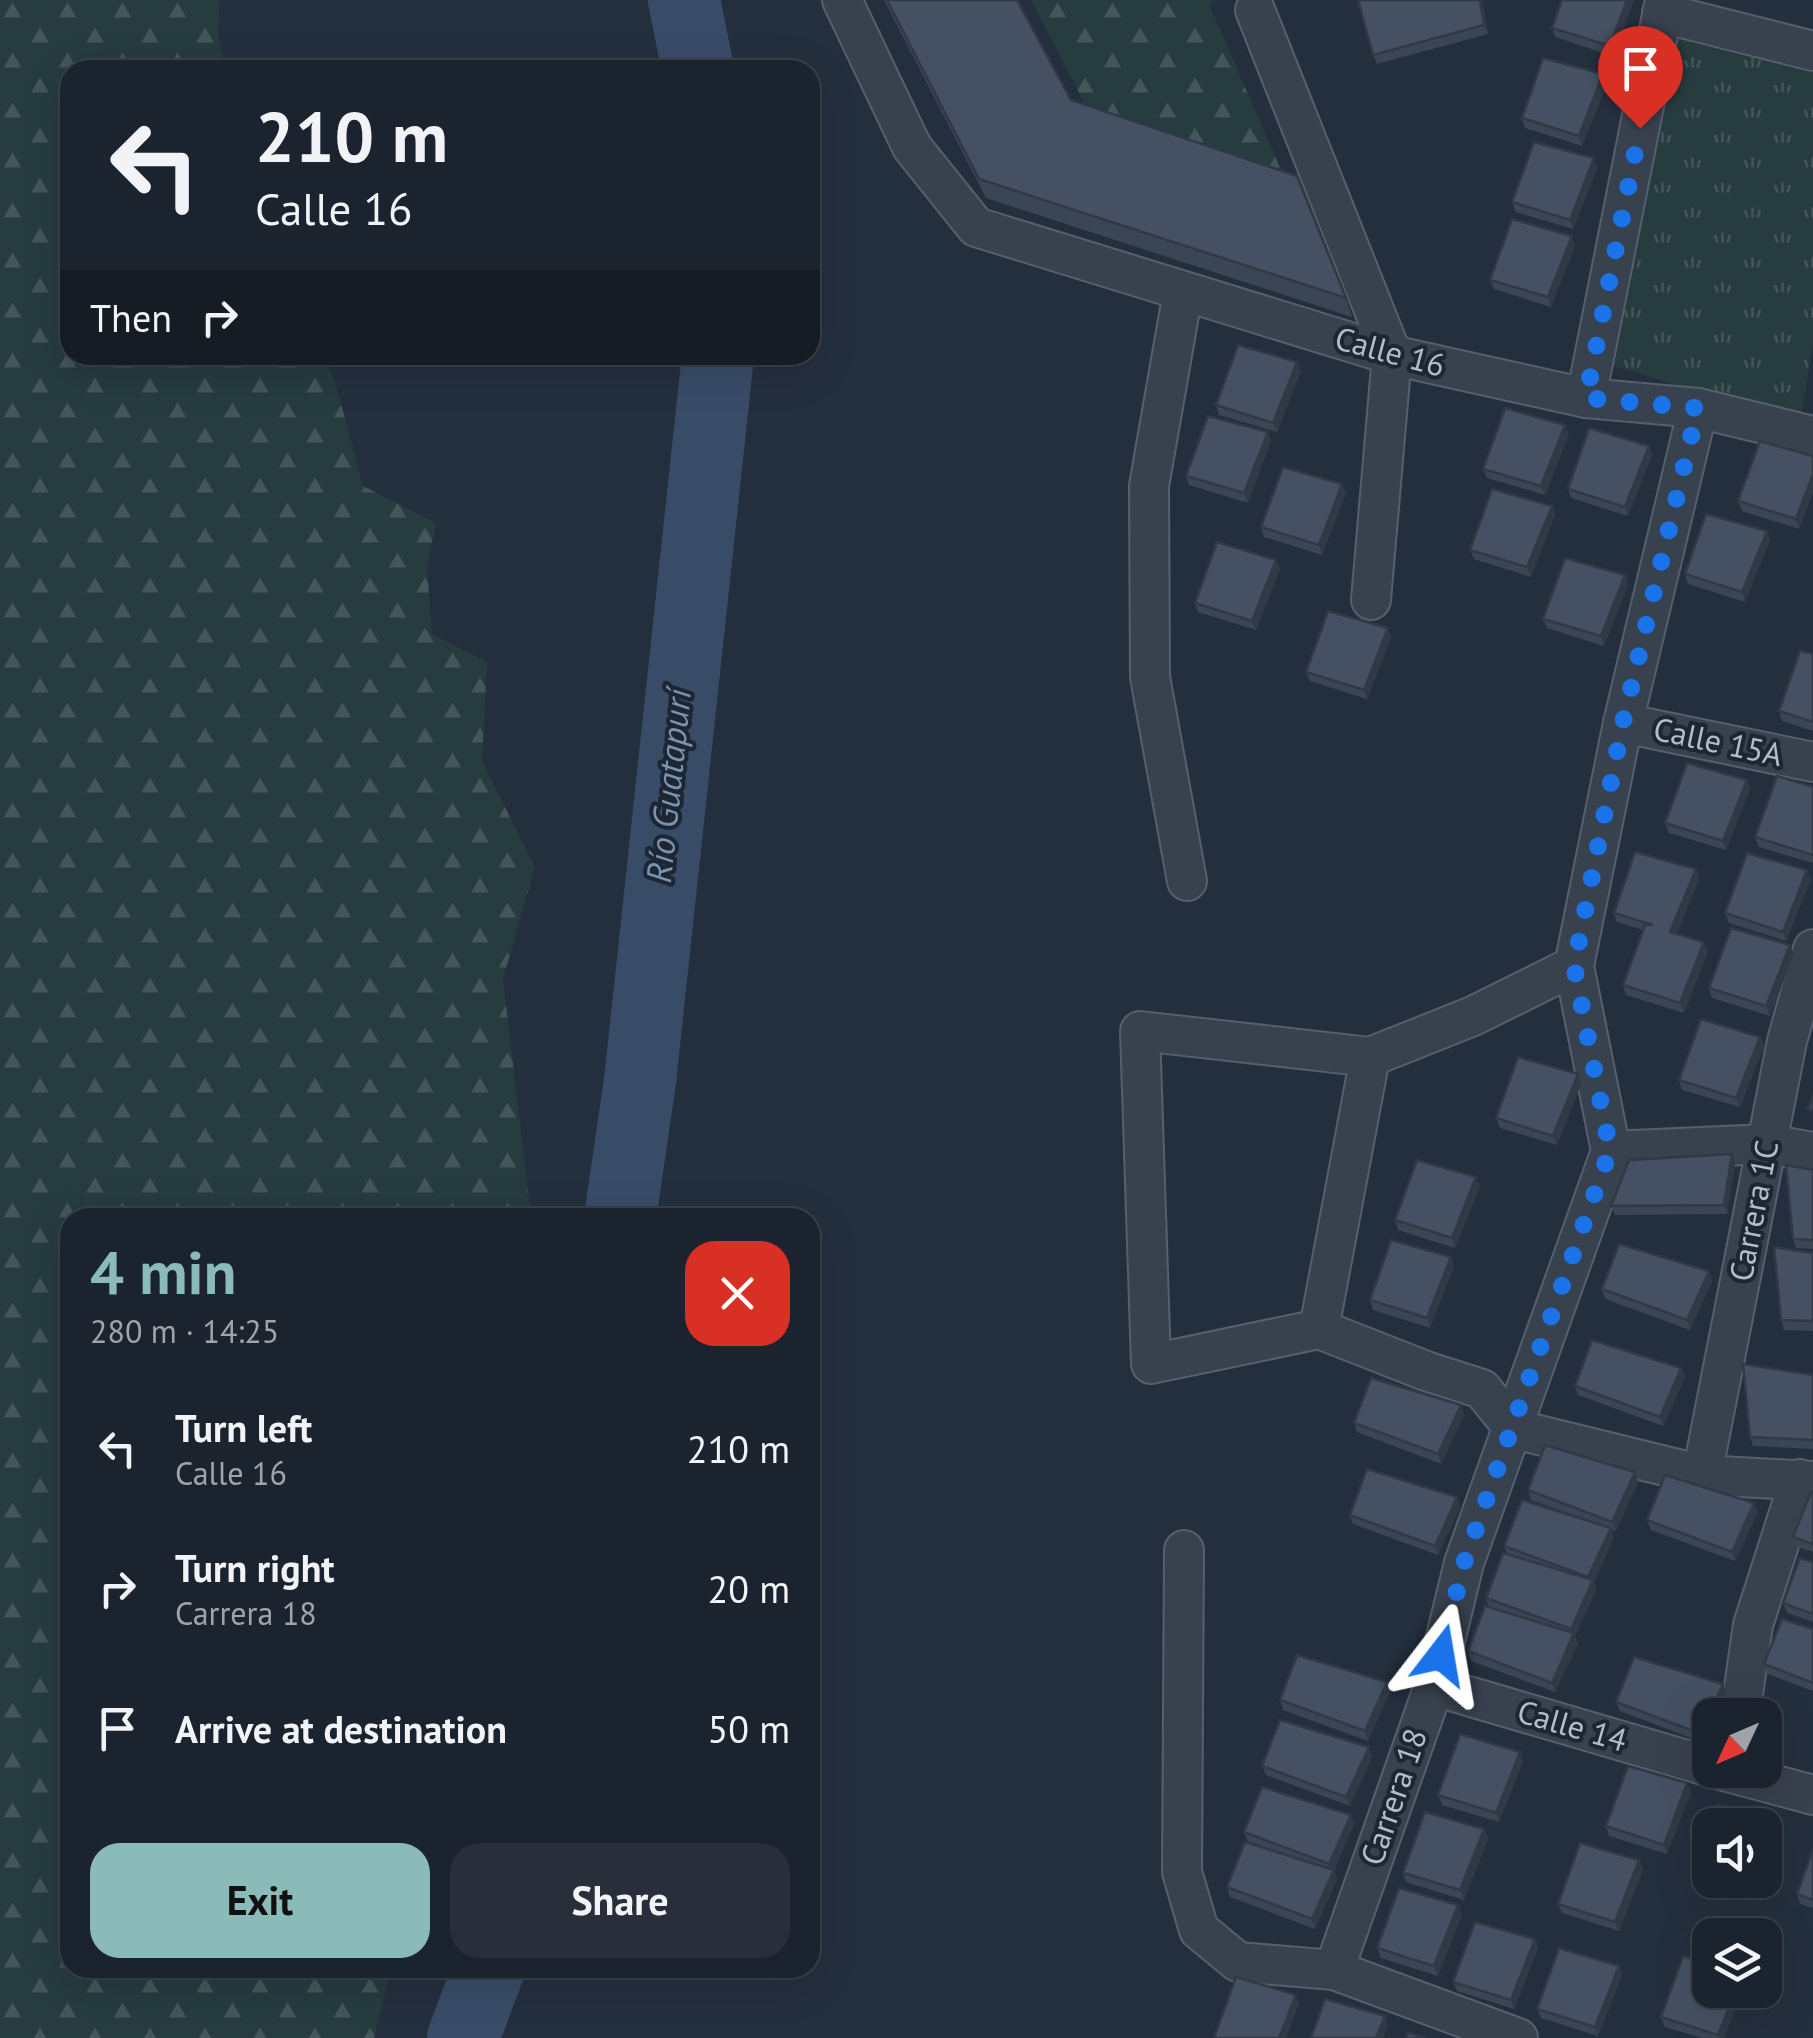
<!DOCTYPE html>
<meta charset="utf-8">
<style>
:root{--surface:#1b232e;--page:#282f3a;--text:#f1f3f6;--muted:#a0a4aa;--line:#39404a;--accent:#8bbbb9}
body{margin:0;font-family:"PT Sans",sans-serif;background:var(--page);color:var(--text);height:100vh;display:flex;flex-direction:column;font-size:38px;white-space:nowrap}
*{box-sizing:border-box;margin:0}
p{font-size:32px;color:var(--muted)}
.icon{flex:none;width:55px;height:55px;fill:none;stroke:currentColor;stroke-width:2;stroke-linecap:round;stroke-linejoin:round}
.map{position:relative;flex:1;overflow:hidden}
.sheet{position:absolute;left:60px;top:1208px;width:760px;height:770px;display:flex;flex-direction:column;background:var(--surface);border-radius:30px;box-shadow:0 10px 40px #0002,0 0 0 2px var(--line)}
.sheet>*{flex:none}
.guide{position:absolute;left:60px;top:60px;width:760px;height:305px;border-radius:30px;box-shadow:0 10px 40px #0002,0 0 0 2px var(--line);background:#1b232e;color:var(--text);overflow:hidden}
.needle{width:65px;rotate:226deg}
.controls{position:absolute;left:1692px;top:1698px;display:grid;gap:20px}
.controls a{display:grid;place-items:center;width:90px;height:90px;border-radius:20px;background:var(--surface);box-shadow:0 10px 40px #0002,0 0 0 2px var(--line);font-size:50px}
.pin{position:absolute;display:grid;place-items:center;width:85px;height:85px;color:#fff;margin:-102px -42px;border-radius:50% 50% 50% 0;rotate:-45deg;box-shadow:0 0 10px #0007}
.pin .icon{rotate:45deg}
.me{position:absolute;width:110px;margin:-55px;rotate:14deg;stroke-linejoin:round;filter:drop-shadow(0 0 8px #0008)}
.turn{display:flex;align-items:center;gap:35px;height:210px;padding:0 30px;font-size:45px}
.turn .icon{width:130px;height:130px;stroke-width:2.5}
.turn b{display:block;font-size:70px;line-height:85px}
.then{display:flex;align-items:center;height:95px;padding:0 30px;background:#0003;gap:20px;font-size:38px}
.round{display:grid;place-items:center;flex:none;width:105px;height:105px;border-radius:30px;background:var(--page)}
.head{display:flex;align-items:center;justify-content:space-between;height:170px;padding:0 30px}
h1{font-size:60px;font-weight:700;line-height:75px;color:var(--accent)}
.action{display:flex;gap:20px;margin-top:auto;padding:20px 30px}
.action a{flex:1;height:115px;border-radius:30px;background:var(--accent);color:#111;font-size:40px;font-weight:700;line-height:115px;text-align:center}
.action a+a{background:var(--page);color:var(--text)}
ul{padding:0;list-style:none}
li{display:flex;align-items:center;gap:30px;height:140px;padding:0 30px}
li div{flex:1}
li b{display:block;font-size:38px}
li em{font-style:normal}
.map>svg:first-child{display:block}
.grass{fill:url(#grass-tufts)}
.forest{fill:url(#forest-firs)}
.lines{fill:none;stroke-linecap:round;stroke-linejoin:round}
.river{stroke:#394c67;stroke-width:72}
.minor-casing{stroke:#565f6c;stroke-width:42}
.minor{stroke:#38414e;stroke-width:38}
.wall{fill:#3b4654}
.shaded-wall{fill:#303945}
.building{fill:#455162;stroke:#303945;stroke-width:2.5}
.route{stroke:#1a73e8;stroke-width:18;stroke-dasharray:0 32.4}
.labels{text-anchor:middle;stroke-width:8;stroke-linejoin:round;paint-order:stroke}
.street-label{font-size:32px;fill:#b4bcc9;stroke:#1d2633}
.water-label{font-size:35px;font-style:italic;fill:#7c92b1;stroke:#1d2633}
</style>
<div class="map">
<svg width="1813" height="2038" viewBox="0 0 1813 2038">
<defs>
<pattern id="grass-tufts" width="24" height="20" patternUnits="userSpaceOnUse" patternTransform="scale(2.5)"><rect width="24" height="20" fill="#263c3f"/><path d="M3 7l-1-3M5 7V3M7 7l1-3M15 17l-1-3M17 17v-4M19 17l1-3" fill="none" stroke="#435659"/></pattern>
<pattern id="forest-firs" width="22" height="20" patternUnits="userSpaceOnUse" patternTransform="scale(2.5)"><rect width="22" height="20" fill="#263c3f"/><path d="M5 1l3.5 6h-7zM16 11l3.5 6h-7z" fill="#435659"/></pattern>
</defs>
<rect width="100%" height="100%" fill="#242f3e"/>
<polygon class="grass" points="1677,33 1813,62 1813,343 1800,423 1611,365"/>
<g class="forest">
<polygon points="0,0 220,0 218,35 226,70 70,70 70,355 323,355 335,381 363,486 436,523 427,566 432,634 487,662 482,761 535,867 503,979 531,1217 70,1218 70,1968 391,1968 374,2038 0,2038"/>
<polygon points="1031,0 1214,0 1209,4 1284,177 1088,110"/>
</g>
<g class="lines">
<g class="river">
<polyline points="684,0 698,70"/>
<polyline points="620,1218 640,1081 718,355"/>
<polyline points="463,2038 489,1968"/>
</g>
<g class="minor-casing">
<g id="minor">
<polyline points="842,0 912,147 976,227 1392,355 1586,398 1698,408 1813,436"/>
<polyline points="1255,10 1392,355 1371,600"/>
<polyline points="1662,13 1813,51"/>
<polyline points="1183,292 1149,486 1150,677 1187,881"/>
<polyline points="1586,398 1665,0"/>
<polyline points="1623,723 1813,762"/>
<polyline points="1574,966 1473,1016 1370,1057 1140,1031 1151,1364 1319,1329 1426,1371 1482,1389 1514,1429 1702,1475 1813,1481"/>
<polyline points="1611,1151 1768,1144 1813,1152"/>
<polyline points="1319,1329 1370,1057"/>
<polyline points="1702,1475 1787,1041 1813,949"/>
<polyline points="1184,1550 1182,1872 1199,1930 1238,1962 1334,1970 1518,2038"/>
<polyline points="1434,1686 1710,1767"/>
<polyline points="1740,1715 1753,1625 1800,1479"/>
<polyline points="1720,1770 1813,1795"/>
<polyline points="1334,1970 1434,1686 1464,1563 1611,1151 1574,966 1623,723 1698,408"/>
</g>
</g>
<use href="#minor" class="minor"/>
</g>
<g class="wall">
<polygon points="884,0 1017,0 1071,100 1346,298 1352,317 986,198"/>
<polygon points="1482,0 1488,34 1377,64 1373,55"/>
<polygon points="1562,0 1634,0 1613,56 1555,37 1552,28"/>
<polygon points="1607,84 1582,146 1525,128 1522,118"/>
<polygon points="1594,158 1597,168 1573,229 1516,212 1512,202"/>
<polygon points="1575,246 1551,307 1494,289 1490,280"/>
<polygon points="1297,362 1301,371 1277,432 1219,415 1216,405"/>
<polygon points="1268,432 1271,441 1248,503 1189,485 1186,476"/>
<polygon points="1569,434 1545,495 1487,478 1483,469"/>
<polygon points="1649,446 1652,455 1628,516 1571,498 1568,489"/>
<polygon points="1813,456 1813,492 1799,529 1742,511 1738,501"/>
<polygon points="1346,493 1322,555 1264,537 1261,527"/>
<polygon points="1552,506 1555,515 1531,577 1474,559 1470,550"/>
<polygon points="1767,531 1770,540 1745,602 1688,584 1685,574"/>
<polygon points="1276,560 1280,569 1256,630 1198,612 1195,603"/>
<polygon points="1625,575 1628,585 1604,646 1547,628 1543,619"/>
<polygon points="1388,628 1391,638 1367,699 1310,681 1306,672"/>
<polygon points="1813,654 1813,731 1782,721 1779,711"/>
<polygon points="1747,780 1750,789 1726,850 1669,833 1665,823"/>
<polygon points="1813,787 1813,863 1759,847 1755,837"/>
<polygon points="1696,869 1699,879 1677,934 1708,951 1684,1013 1626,995 1623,985 1643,930 1617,922 1614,913"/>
<polygon points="1811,879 1786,941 1729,923 1725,913"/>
<polygon points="1794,954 1770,1016 1712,998 1709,988"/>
<polygon points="1760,1037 1764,1046 1740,1107 1682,1090 1679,1080"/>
<polygon points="1581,1084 1557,1145 1500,1128 1496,1118"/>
<polygon points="1732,1154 1735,1164 1727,1214 1615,1215 1611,1206"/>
<polygon points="1813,1170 1813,1249 1796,1248 1793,1239"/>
<polygon points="1480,1186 1455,1248 1398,1230 1395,1220"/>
<polygon points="1813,1253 1813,1331 1784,1330 1781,1320"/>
<polygon points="1451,1257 1454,1266 1430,1328 1373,1310 1370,1300"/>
<polygon points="1709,1271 1712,1281 1690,1330 1605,1299 1602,1289"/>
<polygon points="1681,1368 1685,1377 1663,1426 1578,1395 1575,1386"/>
<polygon points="1813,1375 1813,1449 1753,1446 1750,1437"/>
<polygon points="1461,1405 1464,1415 1441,1464 1357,1432 1354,1423"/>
<polygon points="1635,1472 1638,1482 1616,1531 1611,1530 1614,1537 1594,1582 1596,1590 1575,1636 1578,1643 1555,1692 1471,1661 1468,1651 1489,1607 1486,1598 1507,1554 1504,1546 1587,1520 1531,1500 1528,1490"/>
<polygon points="1813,1492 1813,1552 1797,1547 1793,1537"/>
<polygon points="1457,1497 1460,1507 1438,1555 1353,1524 1350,1515"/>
<polygon points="1758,1512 1735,1561 1651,1530 1647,1520"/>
<polygon points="1813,1562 1813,1622 1787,1613 1783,1603"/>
<polygon points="1813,1629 1813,1691 1768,1674 1764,1664"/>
<polygon points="1387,1682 1390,1691 1368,1741 1283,1710 1280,1700"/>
<polygon points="1723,1684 1727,1694 1704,1743 1620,1711 1616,1702"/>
<polygon points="1372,1757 1350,1806 1266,1775 1262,1766"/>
<polygon points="1523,1761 1499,1822 1442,1805 1438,1795"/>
<polygon points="1687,1783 1691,1792 1667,1854 1609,1836 1606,1826"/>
<polygon points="1351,1815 1354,1824 1334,1870 1337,1879 1315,1929 1230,1897 1227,1887 1275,1852 1248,1841 1244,1832"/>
<polygon points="1710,1825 1710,1878 1699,1875 1696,1865"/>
<polygon points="1484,1829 1488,1839 1464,1900 1406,1882 1403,1873"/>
<polygon points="1813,1849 1813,1908 1800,1904 1797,1894"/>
<polygon points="1643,1869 1619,1931 1562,1913 1558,1904"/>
<polygon points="1716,1880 1761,1880 1756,1893"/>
<polygon points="1462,1914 1438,1976 1381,1958 1377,1948"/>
<polygon points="1535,1939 1538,1948 1514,2009 1457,1991 1453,1982"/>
<polygon points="1619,1966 1622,1975 1598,2036 1541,2018 1537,2009"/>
<polygon points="1743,1990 1724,2038 1702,2038 1665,2027 1661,2017"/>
</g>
<g class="shaded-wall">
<polygon points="1480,0 1482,0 1488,34 1484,25"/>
<polygon points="1627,0 1634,0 1613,56 1610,46"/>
<polygon points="1603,74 1607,84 1582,146 1579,136"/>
<polygon points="1594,158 1597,168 1573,229 1570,220"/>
<polygon points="1572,236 1575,246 1551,307 1548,297"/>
<polygon points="1297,362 1301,371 1277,432 1273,423"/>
<polygon points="1565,425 1569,434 1545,495 1541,486"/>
<polygon points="1268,432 1271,441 1248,503 1244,493"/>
<polygon points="1649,446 1652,455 1628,516 1625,507"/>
<polygon points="1813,474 1813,492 1799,529 1796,519"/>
<polygon points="1342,484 1346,493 1322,555 1319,545"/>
<polygon points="1552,506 1555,515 1531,577 1527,567"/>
<polygon points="1767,531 1770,540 1745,602 1742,592"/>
<polygon points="1276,560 1280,569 1256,630 1252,621"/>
<polygon points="1625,575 1628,585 1604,646 1601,636"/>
<polygon points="1388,628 1391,638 1367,699 1364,690"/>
<polygon points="1747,780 1750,789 1726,850 1723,841"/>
<polygon points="1696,869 1699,879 1674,942 1670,932"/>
<polygon points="1807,870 1811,879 1786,941 1783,932"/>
<polygon points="1704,942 1708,951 1684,1013 1680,1003"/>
<polygon points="1790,945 1794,954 1770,1016 1766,1006"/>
<polygon points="1760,1037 1764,1046 1740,1107 1736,1098"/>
<polygon points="1578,1074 1581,1084 1557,1145 1553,1136"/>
<polygon points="1732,1154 1735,1164 1727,1214 1724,1205"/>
<polygon points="1476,1177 1480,1186 1455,1248 1452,1238"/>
<polygon points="1451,1257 1454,1266 1430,1328 1427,1318"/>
<polygon points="1709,1271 1712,1281 1690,1330 1687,1320"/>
<polygon points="1681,1368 1685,1377 1663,1426 1660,1417"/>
<polygon points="1461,1405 1464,1415 1441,1464 1438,1454"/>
<polygon points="1635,1472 1638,1482 1616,1531 1612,1522"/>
<polygon points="1457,1497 1460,1507 1438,1555 1435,1546"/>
<polygon points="1754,1503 1758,1512 1735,1561 1732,1552"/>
<polygon points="1611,1528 1614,1537 1594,1582 1596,1590 1575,1636 1578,1643 1555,1692 1552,1683 1573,1636 1571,1629 1591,1584 1588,1577"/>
<polygon points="1387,1682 1390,1691 1368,1741 1365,1731"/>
<polygon points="1723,1684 1727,1694 1717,1715 1710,1715 1710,1731 1704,1743 1701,1734"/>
<polygon points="1369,1747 1372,1757 1350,1806 1346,1797"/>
<polygon points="1520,1752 1523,1761 1499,1822 1496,1813"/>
<polygon points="1687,1783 1691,1792 1667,1854 1664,1845"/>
<polygon points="1351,1815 1354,1824 1332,1873 1329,1864"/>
<polygon points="1777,1822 1780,1831 1765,1871 1765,1852"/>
<polygon points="1484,1829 1488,1839 1464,1900 1460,1890"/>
<polygon points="1639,1860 1643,1869 1619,1931 1615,1922"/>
<polygon points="1334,1870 1337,1879 1315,1929 1312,1919"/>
<polygon points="1754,1880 1761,1880 1756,1893 1753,1883"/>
<polygon points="1458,1905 1462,1914 1438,1976 1434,1966"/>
<polygon points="1535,1939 1538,1948 1514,2009 1511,2000"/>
<polygon points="1619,1966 1622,1975 1598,2036 1595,2027"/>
<polygon points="1736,1990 1743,1990 1724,2038 1719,2038 1718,2035"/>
<polygon points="1296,1995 1299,2004 1286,2038 1279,2038"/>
<polygon points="1385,2016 1388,2026 1383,2038 1376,2038"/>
</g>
<g class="building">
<polygon points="887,0 1017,0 1071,100 1297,176 1346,298 979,179"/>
<polygon points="1358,0 1480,0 1484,25 1373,55"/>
<polygon points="1562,0 1627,0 1610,46 1552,28"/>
<polygon points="1543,58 1603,74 1579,136 1522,118"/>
<polygon points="1534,142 1594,158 1570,220 1512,202"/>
<polygon points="1512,219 1572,236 1548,297 1490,280"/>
<polygon points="1238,345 1297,362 1273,423 1216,405"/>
<polygon points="1505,408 1565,425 1541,486 1483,469"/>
<polygon points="1208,416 1268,432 1244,493 1186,476"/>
<polygon points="1589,428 1649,446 1625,507 1568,489"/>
<polygon points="1760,441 1813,456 1813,474 1796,519 1738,501"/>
<polygon points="1283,467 1342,484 1319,545 1261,527"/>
<polygon points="1492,489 1552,506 1527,567 1470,550"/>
<polygon points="1706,514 1767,531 1742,592 1685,574"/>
<polygon points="1217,542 1276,560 1252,621 1195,603"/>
<polygon points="1565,558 1625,575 1601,636 1543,619"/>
<polygon points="1328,611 1388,628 1364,690 1306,672"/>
<polygon points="1800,651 1813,654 1813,722 1779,711"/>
<polygon points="1687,763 1747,780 1723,841 1665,823"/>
<polygon points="1777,776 1813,787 1813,855 1755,837"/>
<polygon points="1635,852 1696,869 1670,932 1704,942 1680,1003 1623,985 1645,925 1653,925 1614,913"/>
<polygon points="1747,853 1807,870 1783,932 1725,913"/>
<polygon points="1731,928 1790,945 1766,1006 1709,988"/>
<polygon points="1701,1019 1760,1037 1736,1098 1679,1080"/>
<polygon points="1518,1057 1578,1074 1553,1136 1496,1118"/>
<polygon points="1813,1095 1813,1111 1808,1109"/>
<polygon points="1732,1154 1724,1205 1611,1206 1629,1160"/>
<polygon points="1417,1160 1476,1177 1452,1238 1395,1220"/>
<polygon points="1786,1165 1813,1170 1813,1240 1793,1239"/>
<polygon points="1391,1240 1451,1257 1427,1318 1370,1300"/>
<polygon points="1619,1244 1709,1271 1687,1320 1602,1289"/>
<polygon points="1774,1247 1813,1253 1813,1321 1781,1320"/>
<polygon points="1592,1340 1681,1368 1660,1417 1575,1386"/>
<polygon points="1743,1364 1813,1375 1813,1440 1750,1437"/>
<polygon points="1371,1378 1461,1405 1438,1454 1354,1423"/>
<polygon points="1545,1445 1635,1472 1612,1522 1528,1490"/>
<polygon points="1367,1469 1457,1497 1435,1546 1350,1515"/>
<polygon points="1665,1475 1754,1503 1732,1552 1647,1520"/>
<polygon points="1811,1492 1813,1492 1813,1544 1793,1537"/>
<polygon points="1522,1500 1611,1528 1588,1577 1504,1546"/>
<polygon points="1503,1553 1593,1580 1571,1629 1486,1598"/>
<polygon points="1800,1558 1813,1562 1813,1614 1783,1603"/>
<polygon points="1485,1606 1574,1633 1552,1683 1468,1651"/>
<polygon points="1782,1619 1813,1629 1813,1683 1764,1664"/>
<polygon points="1297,1655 1387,1682 1365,1731 1280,1700"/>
<polygon points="1634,1657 1723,1684 1701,1734 1616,1702"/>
<polygon points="1280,1720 1369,1747 1346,1797 1262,1766"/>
<polygon points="1460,1734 1520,1752 1496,1813 1438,1795"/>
<polygon points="1628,1766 1687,1783 1664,1845 1606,1826"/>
<polygon points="1262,1787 1351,1815 1329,1864 1244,1832"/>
<polygon points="1717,1805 1777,1822 1765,1852 1765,1825 1710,1825"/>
<polygon points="1425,1812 1484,1829 1460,1890 1403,1873"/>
<polygon points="1710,1825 1710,1870 1696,1865"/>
<polygon points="1245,1842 1334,1870 1312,1919 1227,1887"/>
<polygon points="1580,1843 1639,1860 1615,1922 1558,1904"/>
<polygon points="1813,1849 1813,1900 1797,1894"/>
<polygon points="1399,1888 1458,1905 1434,1966 1377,1948"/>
<polygon points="1475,1922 1535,1939 1511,2000 1453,1982"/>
<polygon points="1559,1948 1619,1966 1595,2027 1537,2009"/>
<polygon points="1683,1956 1710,1964 1710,1990 1736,1990 1718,2035 1661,2017"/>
<polygon points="1236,1977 1296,1995 1279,2038 1214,2038"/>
<polygon points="1325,1999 1385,2016 1376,2038 1311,2038"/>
<polygon points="1408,2033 1426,2038 1406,2038"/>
</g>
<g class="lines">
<polyline class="route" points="1441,1655 1464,1563 1610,1150 1574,966 1623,722 1698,408 1586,398 1640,128"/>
</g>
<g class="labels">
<g class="street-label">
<text transform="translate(1390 352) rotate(15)" y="11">Calle 16</text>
<text transform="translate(1718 742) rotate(12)" y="11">Calle 15A</text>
<text transform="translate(1754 1211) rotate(-79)" y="11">Carrera 1C</text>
<text transform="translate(1572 1726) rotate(16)" y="11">Calle 14</text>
<text transform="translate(1394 1797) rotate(-71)" y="11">Carrera 18</text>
</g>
<g class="water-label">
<text transform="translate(669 786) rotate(-84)" y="12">Río Guatapurí</text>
</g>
</g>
</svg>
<div class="controls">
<a><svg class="needle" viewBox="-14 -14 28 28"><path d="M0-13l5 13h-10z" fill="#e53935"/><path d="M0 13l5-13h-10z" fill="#a0a4aa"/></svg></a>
<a><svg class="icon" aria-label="sound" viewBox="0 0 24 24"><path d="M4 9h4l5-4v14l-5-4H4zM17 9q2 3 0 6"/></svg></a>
<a><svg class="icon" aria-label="layers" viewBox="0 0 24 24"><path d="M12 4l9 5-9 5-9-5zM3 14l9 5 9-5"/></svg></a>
</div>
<div class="pin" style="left:1640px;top:128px;background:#d93025"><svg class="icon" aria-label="arrive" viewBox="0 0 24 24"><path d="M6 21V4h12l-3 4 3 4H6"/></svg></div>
<svg class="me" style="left:1441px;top:1655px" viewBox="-20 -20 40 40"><path d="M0-17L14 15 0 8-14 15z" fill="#1a73e8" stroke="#fff" stroke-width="4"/></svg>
<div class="guide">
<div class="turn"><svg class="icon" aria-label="left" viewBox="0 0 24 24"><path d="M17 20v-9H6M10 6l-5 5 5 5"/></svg><div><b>210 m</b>Calle 16</div></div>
<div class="then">Then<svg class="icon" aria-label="right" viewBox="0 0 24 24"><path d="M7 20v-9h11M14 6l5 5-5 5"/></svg></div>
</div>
<section class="sheet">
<div class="head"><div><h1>4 min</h1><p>280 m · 14:25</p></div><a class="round" style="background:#d93025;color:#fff"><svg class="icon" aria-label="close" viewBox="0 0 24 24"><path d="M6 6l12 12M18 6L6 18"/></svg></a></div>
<ul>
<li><svg class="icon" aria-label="left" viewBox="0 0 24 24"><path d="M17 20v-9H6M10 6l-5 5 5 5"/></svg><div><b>Turn left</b><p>Calle 16</p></div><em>210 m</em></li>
<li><svg class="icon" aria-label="right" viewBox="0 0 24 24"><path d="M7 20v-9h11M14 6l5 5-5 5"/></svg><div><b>Turn right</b><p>Carrera 18</p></div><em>20 m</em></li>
<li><svg class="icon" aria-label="arrive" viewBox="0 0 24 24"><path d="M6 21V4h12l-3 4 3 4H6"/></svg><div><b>Arrive at destination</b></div><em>50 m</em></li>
</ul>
<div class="action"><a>Exit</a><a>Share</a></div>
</section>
</div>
